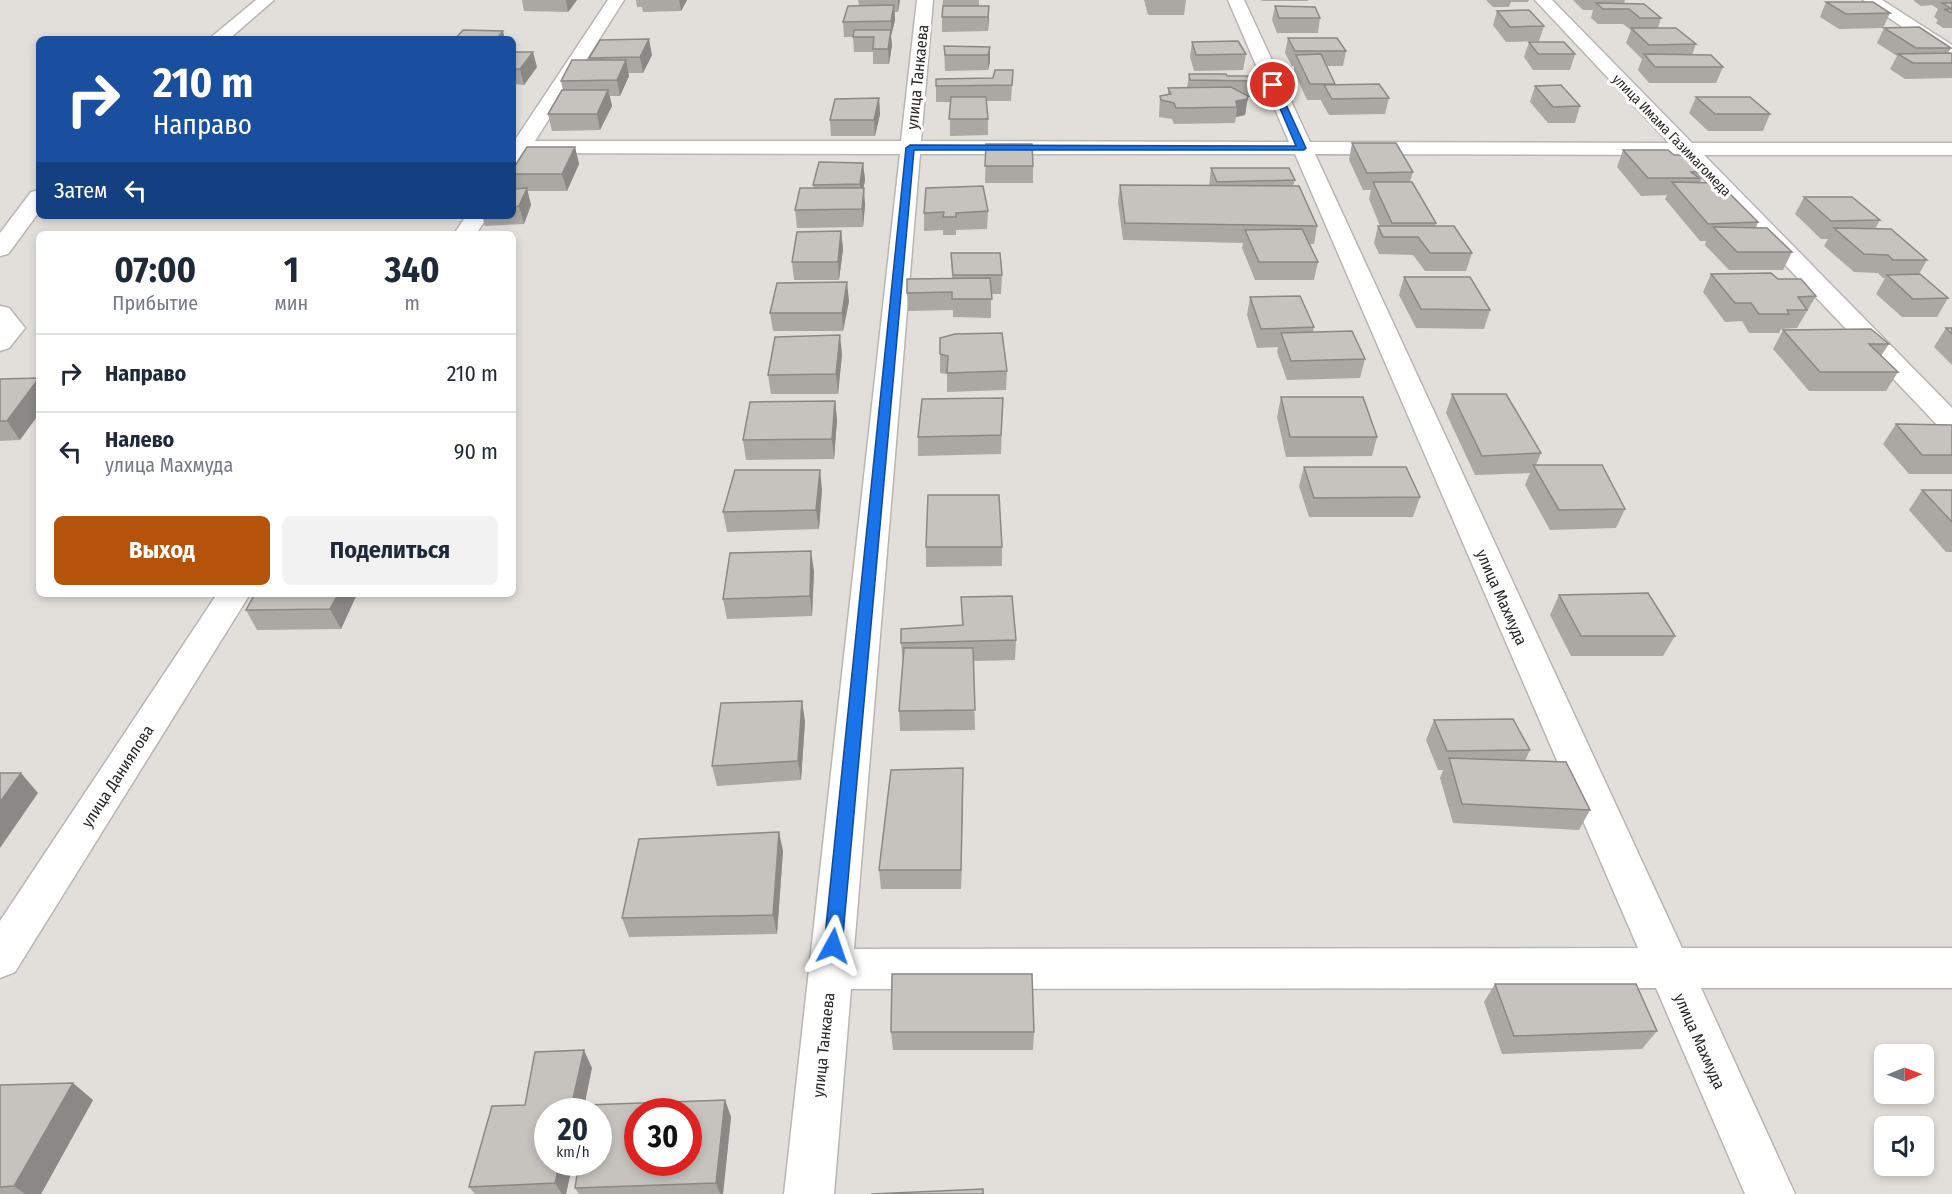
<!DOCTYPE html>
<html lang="ru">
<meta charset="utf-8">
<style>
:root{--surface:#fff;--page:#f2f2f3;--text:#1f2937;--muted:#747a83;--line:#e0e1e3;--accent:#b45309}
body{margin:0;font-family:"Fira Sans Condensed",sans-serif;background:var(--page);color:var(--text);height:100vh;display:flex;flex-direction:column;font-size:22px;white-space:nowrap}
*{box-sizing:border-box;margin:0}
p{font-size:20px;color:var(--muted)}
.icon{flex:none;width:33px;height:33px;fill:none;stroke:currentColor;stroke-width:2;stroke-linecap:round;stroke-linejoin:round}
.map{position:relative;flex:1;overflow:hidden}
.details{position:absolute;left:36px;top:231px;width:480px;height:366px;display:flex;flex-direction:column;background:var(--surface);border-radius:9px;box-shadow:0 3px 9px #0003}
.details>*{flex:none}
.banner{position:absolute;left:36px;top:36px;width:480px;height:183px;border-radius:9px;box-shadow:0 3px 9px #0003;background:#1a4fa0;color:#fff;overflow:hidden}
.needle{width:39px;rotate:89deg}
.tools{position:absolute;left:1874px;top:1044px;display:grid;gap:12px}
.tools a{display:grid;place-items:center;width:60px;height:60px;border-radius:9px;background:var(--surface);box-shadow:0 3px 9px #0003;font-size:30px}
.speed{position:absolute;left:534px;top:1098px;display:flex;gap:12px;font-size:30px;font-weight:700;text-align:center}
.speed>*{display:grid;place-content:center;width:78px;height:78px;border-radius:50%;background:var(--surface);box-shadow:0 3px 9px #0003;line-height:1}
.speed small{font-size:15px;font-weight:400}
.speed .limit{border:9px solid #d22;background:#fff;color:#111}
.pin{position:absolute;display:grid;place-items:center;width:51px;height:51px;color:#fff;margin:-26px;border:3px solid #fff;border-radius:50%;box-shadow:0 2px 6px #0007}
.me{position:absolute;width:66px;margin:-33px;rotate:5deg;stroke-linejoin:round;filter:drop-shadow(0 0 4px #0008)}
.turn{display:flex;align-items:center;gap:21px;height:126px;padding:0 18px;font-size:27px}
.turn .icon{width:78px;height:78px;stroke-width:2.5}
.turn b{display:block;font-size:42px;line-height:51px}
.then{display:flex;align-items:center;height:57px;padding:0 18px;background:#0003;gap:12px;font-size:22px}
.eta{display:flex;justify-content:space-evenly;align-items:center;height:102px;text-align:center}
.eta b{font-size:36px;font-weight:700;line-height:42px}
.primary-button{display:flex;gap:12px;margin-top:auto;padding:12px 18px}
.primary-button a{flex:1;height:69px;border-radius:9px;background:var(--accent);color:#fff;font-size:24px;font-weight:700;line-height:69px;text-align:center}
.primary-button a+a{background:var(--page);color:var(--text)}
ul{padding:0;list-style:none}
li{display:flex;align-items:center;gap:18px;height:78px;padding:0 18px;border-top:2px solid var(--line)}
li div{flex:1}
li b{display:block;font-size:22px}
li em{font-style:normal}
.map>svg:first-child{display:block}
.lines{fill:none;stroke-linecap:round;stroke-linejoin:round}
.street-casing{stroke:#b9b6b1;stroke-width:3}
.street{fill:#fff;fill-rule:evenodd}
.wall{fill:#aaa8a3}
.shaded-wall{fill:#8b8885}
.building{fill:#c6c3be;stroke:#8b8885;stroke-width:1.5;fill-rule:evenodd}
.route{fill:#1a73e8;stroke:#114b97;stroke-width:1.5}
.labels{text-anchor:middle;stroke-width:6;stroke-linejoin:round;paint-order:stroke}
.far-street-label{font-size:14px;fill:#272624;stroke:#fff}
.street-label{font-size:16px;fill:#272624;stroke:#fff}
</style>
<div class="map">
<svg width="1952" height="1194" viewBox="0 0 1952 1194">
<rect width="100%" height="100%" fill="#e2dfda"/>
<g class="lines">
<g class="street-casing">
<g id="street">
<polygon points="256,0 274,0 229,39 209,39"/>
<path d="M608,0H624L535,141H901L917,0H933L921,141L1289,142L1228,0H1244L1310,142L1669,143L1535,0H1552L1692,143H1952V155H1704L1952,408V432L1942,430L1681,155L1315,154L1682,948H1952V988H1701L1795,1194H1745L1656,988L851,989L834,1194H784L900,154L527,153L520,163L513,165V143ZM920,154H1295L1638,948L854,949Z"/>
<polygon points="1863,0 1882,0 1952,45 1952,58 1946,57"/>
<polygon points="39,190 39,212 8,254 0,256 0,233 31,192"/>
<polygon points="466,216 488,216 476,234 454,234"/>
<polygon points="0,306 9,308 25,328 9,348 0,351"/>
<polygon points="217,594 250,594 15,972 0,978 0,921"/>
</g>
</g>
<use href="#street" class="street"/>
</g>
<g class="wall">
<polygon points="522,0 577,0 568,12 524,11"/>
<polygon points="636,0 687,0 681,11 643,12 642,7 637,7"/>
<polygon points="858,0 900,0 898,12 895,12 895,20 891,36 892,45 889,64 873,64 873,52 854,52 853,37 844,37 843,22 859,5"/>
<polygon points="943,0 979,0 979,6 989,6 988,31 942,32 942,17"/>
<polygon points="1144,0 1186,0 1184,15 1148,15"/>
<polygon points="1261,0 1308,0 1308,1 1262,1"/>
<polygon points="1486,0 1529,0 1528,2 1511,2 1509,7 1493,7"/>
<polygon points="1573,0 1625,0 1624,4 1661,18 1658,28 1696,44 1692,55 1723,67 1716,83 1649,83 1638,70 1642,59 1626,43 1631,30 1623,24 1598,24 1591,18 1593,10 1583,10"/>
<polygon points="1914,0 1952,0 1952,28 1943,28 1936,23 1938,20 1934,17 1938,9 1932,5 1921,6 1914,1"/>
<polygon points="1826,2 1890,13 1883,28 1839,29 1820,17"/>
<polygon points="1275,6 1320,18 1318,33 1277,33 1272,20"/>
<polygon points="1497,11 1544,26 1539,41 1506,42 1493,25"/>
<polygon points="1884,28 1951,48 1948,53 1952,54 1952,78 1905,79 1890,69 1897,56 1877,43"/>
<polygon points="1288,38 1346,51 1343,66 1327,66 1335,84 1334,85 1389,98 1385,114 1329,115 1321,101 1321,100 1307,100 1294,71 1294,66 1292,66 1285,53"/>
<polygon points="1192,42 1246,54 1243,70 1194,71 1190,57"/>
<polygon points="1529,42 1575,54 1570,70 1533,70 1524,57"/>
<polygon points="944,46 990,47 990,62 988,70 945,71"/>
<polygon points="513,52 537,67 524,85 513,84"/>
<polygon points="652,55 643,73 628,73 629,76 620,96 610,96 612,106 600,130 552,131 548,114 563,90 561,81 589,60 589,58"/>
<polygon points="1013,70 1011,101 986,101 988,119 988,135 950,136 950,102 936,102 936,79 993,78"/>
<polygon points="1189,74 1227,76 1254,81 1252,97 1248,97 1245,115 1236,117 1235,123 1174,124 1172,119 1159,117 1160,96 1168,94 1168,88 1187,88"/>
<polygon points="1535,86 1580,106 1575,123 1548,123 1530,102"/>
<polygon points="1696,97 1770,114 1763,131 1708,131 1689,113"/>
<polygon points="879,98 880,114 875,136 831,136 830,120"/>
<polygon points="1352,143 1413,172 1410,182 1436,223 1435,226 1472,253 1466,271 1425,271 1413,255 1379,254 1374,243 1378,226 1380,226 1369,199 1371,190 1363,190 1349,160"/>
<polygon points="986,144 1033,166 1033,183 985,183"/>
<polygon points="575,147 579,164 567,191 527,191 531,205 524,224 485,226 482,216 513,216 513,189 514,189 513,185 513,174"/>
<polygon points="1623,150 1704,171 1700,183 1758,222 1756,228 1792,252 1783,270 1729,270 1705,245 1706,241 1700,241 1665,199 1667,195 1641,196 1617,167"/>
<polygon points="863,163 865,180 863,188 865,205 863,227 797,228 795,210 814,188 813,185"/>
<polygon points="1211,168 1295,180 1293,186 1317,226 1314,244 1310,244 1318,262 1314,280 1255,280 1242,248 1243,243 1123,240 1118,202 1120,185 1209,186"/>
<polygon points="1804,197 1880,220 1875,229 1927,260 1919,274 1948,298 1937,317 1902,317 1876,294 1885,278 1883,278 1878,273 1854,272 1824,246 1828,239 1821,239 1795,214"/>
<polygon points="988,211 987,229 956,230 956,235 943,235 943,230 924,231 924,213"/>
<polygon points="841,231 843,249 839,280 794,280 792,262"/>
<polygon points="951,253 1002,275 1001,294 991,294 991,318 953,317 953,310 908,311 907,293 952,278"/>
<polygon points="1711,274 1778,279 1816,296 1797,328 1781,329 1779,333 1749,333 1742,321 1725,322 1703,292"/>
<polygon points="1404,277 1490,310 1484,329 1416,328 1399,295"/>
<polygon points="1250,297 1314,327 1313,332 1365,359 1360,378 1287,380 1277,352 1278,347 1257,348 1247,315"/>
<polygon points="849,301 843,331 773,331 770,313"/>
<polygon points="1946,328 1952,328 1952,365 1934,347"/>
<polygon points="1783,330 1889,344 1881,356 1898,372 1886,391 1809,391 1773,349"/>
<polygon points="940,338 1007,371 1006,390 947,392 947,374 940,373"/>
<polygon points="842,354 838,394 771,394 768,375"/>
<polygon points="0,379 20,440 0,441"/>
<polygon points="1452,394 1541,453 1536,465 1625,509 1616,528 1550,530 1525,485 1530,473 1475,475 1446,413"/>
<polygon points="1281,397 1377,437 1372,456 1286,457 1277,417"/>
<polygon points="1003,398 1001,454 918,456 918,437"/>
<polygon points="835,401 837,420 834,459 746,460 743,440"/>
<polygon points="1896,424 1952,425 1952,474 1909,474 1883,444"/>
<polygon points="1304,467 1420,497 1413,517 1309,517 1299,486"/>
<polygon points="822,489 819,529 727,532 723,512"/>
<polygon points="1922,490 1952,490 1952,552 1946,552 1909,510"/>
<polygon points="926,547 1002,547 1002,566 926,567"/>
<polygon points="814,571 812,616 727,619 723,599"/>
<polygon points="255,594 357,594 341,629 257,630 246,610"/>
<polygon points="1559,595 1675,636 1663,656 1571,656 1550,615"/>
<polygon points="961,597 1016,640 1015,660 973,661 975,730 900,731 899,711 903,663 901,643 962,625"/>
<polygon points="1434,720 1530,750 1525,761 1590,810 1579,830 1453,823 1440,778 1443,770 1438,770 1426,740"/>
<polygon points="805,721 801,780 717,786 712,766"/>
<polygon points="963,768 961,889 881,889 879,870"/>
<polygon points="783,851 777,934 629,937 622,918"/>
<polygon points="1495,984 1657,1031 1642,1049 1502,1054 1484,1002"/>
<polygon points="891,1032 1034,1032 1033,1050 893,1050"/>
<polygon points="592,1068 548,1162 573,1162 566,1194 475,1194 469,1187 525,1105"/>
<polygon points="0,1085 93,1100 41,1194 0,1194"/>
<polygon points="725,1100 731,1117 723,1194 579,1194 575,1188"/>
</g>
<g class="shaded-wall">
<polygon points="566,0 577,0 568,12"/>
<polygon points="679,0 687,0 681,11"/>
<polygon points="898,0 900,0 898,12"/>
<polygon points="894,5 895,20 891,36 892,45 889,64 888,49 891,30 891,21"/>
<polygon points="989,6 989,20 988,31 988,17"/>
<polygon points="503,31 505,39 496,39"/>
<polygon points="649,39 652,55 643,73 640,57"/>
<polygon points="990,47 990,62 988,70 988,55"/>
<polygon points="533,52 537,67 524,85 520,69"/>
<polygon points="626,60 629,76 620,96 617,80"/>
<polygon points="608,90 612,106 600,130 597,114"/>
<polygon points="1248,96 1245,115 1236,117 1237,107 1236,101"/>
<polygon points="879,98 880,114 875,136 874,120"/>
<polygon points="575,147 579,164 567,191 562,174"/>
<polygon points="863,163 865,180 861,202 860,184"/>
<polygon points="527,188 531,205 524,224 519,206"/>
<polygon points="864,188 865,205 863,227 862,209"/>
<polygon points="841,231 843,249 839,280 838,262"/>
<polygon points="847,282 849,301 843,331 842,313"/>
<polygon points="840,335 842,354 838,394 836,374"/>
<polygon points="39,378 39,414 20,440 7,421"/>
<polygon points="835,401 837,420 834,459 832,439"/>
<polygon points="820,470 822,489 819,529 816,510"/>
<polygon points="811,551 814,571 812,616 810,596"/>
<polygon points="338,594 357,594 341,629 330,609"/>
<polygon points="802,701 805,721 801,780 798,761"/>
<polygon points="963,768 963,788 961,889 961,870"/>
<polygon points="21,773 38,793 0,848 0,802"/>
<polygon points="779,832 783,851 777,934 773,915"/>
<polygon points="584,1050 592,1068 583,1112 570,1112"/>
<polygon points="73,1083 93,1100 41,1194 25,1194 14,1186"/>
<polygon points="725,1100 731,1117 723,1194 720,1194 716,1183"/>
<polygon points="560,1162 573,1162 566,1194 562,1194 555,1183"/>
</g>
<g class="building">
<polygon points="1826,2 1873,2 1890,13 1846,14"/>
<polygon points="1596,3 1644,4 1661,18 1640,18 1629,9 1603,9"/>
<polygon points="1942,3 1952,3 1952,13 1944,9 1952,9"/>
<polygon points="894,5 891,21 843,22 848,6"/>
<polygon points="943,6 989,6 988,17 942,17"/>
<polygon points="1275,6 1315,7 1320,18 1279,18"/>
<polygon points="1529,10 1544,26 1510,27 1497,11"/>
<polygon points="1919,27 1951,48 1916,48 1884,28"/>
<polygon points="1631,28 1676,28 1696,44 1649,45"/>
<polygon points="463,30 503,31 496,39 455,39"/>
<polygon points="854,30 891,30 888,49 873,49 874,37 853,37"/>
<polygon points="1288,38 1337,38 1346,51 1295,51"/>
<polygon points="649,39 640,57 589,58 600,40"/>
<polygon points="1238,41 1246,54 1196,55 1192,42"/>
<polygon points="1529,42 1564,42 1575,54 1538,54"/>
<polygon points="944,46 990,47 988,55 945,55"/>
<polygon points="513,52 533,52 520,69 513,69"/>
<polygon points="1951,53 1952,54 1952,63 1913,63 1898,54"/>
<polygon points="1321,54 1335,84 1310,84 1296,55"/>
<polygon points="1644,54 1711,55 1723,67 1655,67"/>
<polygon points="572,60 626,60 617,80 561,81"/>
<polygon points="995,70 1013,70 1012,85 936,86 936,79 993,78"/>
<polygon points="1189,74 1226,74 1227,76 1252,76 1254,81 1190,80"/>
<polygon points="1379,84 1389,98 1332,99 1324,85"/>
<polygon points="1561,85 1580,106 1553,107 1535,86"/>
<polygon points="1231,87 1248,96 1247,99 1236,101 1237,107 1176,108 1174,103 1161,100 1160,96 1171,94 1168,88"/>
<polygon points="562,90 608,90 597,114 548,114"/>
<polygon points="951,97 986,97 988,119 949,119"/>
<polygon points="1696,97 1750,97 1770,114 1715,114"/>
<polygon points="879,98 874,120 830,120 835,99"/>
<polygon points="1352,143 1396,143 1413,172 1367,173"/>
<polygon points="986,144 1032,144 1033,166 985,166"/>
<polygon points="527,147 575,147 562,174 513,174 513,169"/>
<polygon points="1623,150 1668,150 1674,155 1688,155 1704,171 1691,172 1699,178 1648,178"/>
<polygon points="819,162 863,163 860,184 813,185"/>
<polygon points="1211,168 1289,168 1295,180 1217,182"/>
<polygon points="1373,182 1412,182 1436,223 1392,223"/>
<polygon points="1672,182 1719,183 1758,222 1708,224"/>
<polygon points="1120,185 1299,186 1317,226 1125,223"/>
<polygon points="983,186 988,211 956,213 956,217 943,217 944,212 924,213 926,188"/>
<polygon points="527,188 519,206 513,207 513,189"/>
<polygon points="800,188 864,188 862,209 795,210"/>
<polygon points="1804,197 1852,197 1880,220 1831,221"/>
<polygon points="1378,226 1454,226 1472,253 1430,253 1418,237 1383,237"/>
<polygon points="1713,227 1767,228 1792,252 1737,252"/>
<polygon points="1834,228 1891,229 1927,260 1893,260 1888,255 1864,254"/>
<polygon points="1302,229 1318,262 1259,262 1245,230"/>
<polygon points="841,231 838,262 792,262 797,232"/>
<rect x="455" y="233" width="47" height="1"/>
<polygon points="951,253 1000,253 1002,275 953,275"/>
<polygon points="1771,273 1778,279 1801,279 1816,296 1798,297 1807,310 1787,310 1789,314 1759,314 1751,303 1735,303 1711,274"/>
<polygon points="1920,274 1948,298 1913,299 1887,275"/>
<polygon points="1404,277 1470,277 1490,310 1421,309"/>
<polygon points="990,278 992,299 952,299 952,292 907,293 907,279"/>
<polygon points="847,282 842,313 770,313 777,283"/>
<polygon points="1300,296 1314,327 1261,329 1250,297"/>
<polygon points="1946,328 1952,328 1952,334"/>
<polygon points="1871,329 1889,344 1869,344 1898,372 1820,372 1783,330"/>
<polygon points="1352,331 1365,359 1291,361 1281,333"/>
<polygon points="1002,333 1007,371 947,373 948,356 940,354 940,338 955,334"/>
<polygon points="840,335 836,374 768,375 775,337"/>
<polygon points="39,378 7,421 0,421 0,379"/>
<polygon points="1452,394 1506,394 1541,453 1482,456"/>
<polygon points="1281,397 1363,397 1377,437 1290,437"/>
<polygon points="1003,398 1001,435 918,437 922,399"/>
<polygon points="835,401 832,439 743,440 750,402"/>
<polygon points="1896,424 1952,425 1952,455 1922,455"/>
<polygon points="1533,465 1602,465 1625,509 1559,510"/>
<polygon points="1304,467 1406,467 1420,497 1314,498"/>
<polygon points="735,470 820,470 816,510 723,512"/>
<polygon points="1922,490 1952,490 1952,522"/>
<polygon points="928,495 999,495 1002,547 926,547"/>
<polygon points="811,551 810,596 723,599 730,553"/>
<polygon points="1648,593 1675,636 1581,636 1559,595"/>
<polygon points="255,594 338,594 330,609 246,610"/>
<polygon points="1012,596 1016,640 901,643 901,629 963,625 961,597"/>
<polygon points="904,648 973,648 975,710 899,711"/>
<polygon points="802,701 798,761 712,766 721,703"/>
<polygon points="1513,719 1530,750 1447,751 1434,720"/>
<polygon points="1449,758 1566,762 1590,810 1462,804"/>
<polygon points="963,768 961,870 879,870 891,770"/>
<polygon points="0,773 21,773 0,802"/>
<polygon points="779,832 773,915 622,918 639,839"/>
<polygon points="892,974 1032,974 1034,1032 891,1032"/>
<polygon points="1495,984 1636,984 1657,1031 1514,1036"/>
<polygon points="584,1050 570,1112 548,1112 548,1162 560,1162 555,1183 469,1187 492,1106 525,1105 535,1052"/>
<polygon points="73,1083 14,1186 0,1187 0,1085"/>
<path d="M725,1100L716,1183L575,1188L579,1162H598V1112H585L586,1105ZM638,1112H688V1162H638Z"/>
<polygon points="983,1189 983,1194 871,1194"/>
</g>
<polygon class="route" points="1273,82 1277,85 1306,148 1304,150 914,150 842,946 839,951 833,954 826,951 824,946 906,148 910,145 1296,146 1270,85"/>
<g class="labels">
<g class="far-street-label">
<text transform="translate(1672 135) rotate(46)" y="5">улица Имама Газимагомеда</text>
</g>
<g class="street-label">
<text transform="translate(917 77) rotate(-84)" y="6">улица Танкаева</text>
<text transform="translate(1502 597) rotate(66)" y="6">улица Махмуда</text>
<text transform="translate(117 776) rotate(-57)" y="6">улица Даниялова</text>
<text transform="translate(1700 1041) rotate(66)" y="6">улица Махмуда</text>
<text transform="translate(823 1045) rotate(-84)" y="6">улица Танкаева</text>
</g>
</g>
</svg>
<div class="tools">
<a><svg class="needle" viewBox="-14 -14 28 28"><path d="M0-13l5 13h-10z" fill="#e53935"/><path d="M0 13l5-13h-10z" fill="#747a83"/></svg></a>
<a><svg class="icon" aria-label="sound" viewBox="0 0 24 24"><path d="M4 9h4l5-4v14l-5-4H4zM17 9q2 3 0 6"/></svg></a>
</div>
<div class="speed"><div>20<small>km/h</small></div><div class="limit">30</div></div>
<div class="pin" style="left:1273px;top:85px;background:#d93025"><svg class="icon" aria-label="arrive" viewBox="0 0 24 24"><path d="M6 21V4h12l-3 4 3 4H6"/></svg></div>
<svg class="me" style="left:833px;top:946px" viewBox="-20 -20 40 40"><path d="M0-17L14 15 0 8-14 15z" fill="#1a73e8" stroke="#fff" stroke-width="4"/></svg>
<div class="banner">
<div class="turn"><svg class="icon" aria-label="right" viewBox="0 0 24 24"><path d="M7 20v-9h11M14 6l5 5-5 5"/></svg><div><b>210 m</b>Направо</div></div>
<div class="then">Затем<svg class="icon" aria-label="left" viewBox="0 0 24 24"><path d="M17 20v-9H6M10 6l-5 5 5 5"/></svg></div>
</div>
<section class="details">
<div class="eta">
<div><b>07:00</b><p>Прибытие</p></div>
<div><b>1</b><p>мин</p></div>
<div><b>340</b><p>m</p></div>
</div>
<ul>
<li><svg class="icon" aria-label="right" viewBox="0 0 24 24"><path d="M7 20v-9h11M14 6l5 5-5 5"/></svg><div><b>Направо</b></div><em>210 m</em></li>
<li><svg class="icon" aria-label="left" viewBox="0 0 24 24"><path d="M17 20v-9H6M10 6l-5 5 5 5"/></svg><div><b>Налево</b><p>улица Махмуда</p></div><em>90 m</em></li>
</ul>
<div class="primary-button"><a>Выход</a><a>Поделиться</a></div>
</section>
</div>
